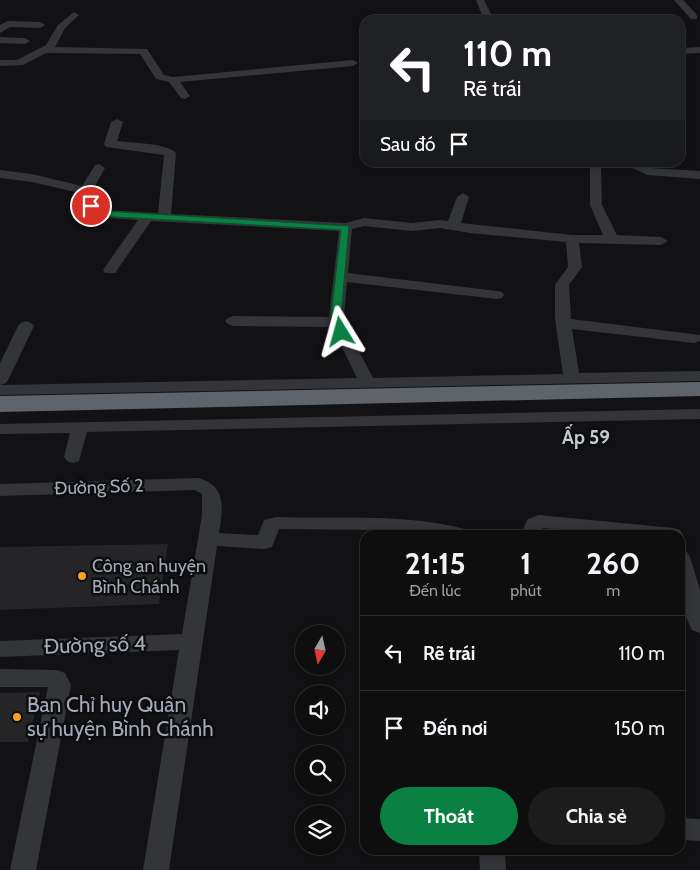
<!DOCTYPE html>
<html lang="vi">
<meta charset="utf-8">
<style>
:root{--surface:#0e0e0f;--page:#1c1c1d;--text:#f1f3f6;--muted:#9b9c9e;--line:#2e2e2f;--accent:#0b8043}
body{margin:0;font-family:Cabin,sans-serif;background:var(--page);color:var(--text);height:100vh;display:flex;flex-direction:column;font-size:19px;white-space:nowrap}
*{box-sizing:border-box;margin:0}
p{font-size:16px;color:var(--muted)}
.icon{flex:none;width:28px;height:28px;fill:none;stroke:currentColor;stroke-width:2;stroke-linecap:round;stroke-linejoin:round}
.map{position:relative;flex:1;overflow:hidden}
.side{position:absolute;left:360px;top:530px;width:325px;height:325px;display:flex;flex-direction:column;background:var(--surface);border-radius:15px;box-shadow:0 2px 8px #0003,0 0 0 1px var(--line)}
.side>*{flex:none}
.top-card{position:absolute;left:360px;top:15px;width:325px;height:152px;border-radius:15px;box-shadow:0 2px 8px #0003,0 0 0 1px var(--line);background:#202124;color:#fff;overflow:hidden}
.needle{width:32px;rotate:189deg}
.tools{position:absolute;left:295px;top:625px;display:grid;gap:10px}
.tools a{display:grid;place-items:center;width:50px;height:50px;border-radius:50%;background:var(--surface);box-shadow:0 2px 8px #0003,0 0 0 1px var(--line);font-size:25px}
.pin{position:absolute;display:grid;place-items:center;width:42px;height:42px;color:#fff;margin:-21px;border:2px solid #fff;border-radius:50%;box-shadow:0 1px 5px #0007}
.me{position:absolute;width:55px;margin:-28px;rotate:352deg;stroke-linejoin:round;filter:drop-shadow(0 0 4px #0008)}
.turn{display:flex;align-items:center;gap:18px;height:105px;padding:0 20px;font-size:22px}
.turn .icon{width:65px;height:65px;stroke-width:2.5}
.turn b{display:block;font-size:35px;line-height:42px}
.then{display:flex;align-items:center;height:48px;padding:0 20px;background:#0003;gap:10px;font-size:19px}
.eta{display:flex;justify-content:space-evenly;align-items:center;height:85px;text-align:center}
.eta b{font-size:30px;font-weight:800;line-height:35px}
.action{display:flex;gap:10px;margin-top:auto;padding:10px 20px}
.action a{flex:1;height:58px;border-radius:30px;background:var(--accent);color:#fff;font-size:20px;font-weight:800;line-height:58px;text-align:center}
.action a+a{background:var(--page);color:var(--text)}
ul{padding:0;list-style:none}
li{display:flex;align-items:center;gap:15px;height:75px;padding:0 20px;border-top:1px solid var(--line)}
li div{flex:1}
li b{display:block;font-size:19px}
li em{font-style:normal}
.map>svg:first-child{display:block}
.building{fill:#252528}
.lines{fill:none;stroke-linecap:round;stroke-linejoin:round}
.minor{fill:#333539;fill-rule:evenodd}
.highway{fill:#5f636a;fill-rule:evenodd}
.route{fill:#0b8043;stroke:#07532c}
.poi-dot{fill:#f89f26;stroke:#0d0d0f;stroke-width:2}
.labels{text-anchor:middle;stroke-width:5;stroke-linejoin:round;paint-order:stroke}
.street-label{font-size:18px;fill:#a3aab5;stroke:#0d0d0f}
.poi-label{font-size:18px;fill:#a3aab5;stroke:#0d0d0f;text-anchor:start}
.neighbourhood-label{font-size:19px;font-weight:bold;fill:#c4c9d1;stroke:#0d0d0f}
.near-street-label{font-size:21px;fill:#a3aab5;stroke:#0d0d0f}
.near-poi-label{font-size:21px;fill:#a3aab5;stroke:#0d0d0f;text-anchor:start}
</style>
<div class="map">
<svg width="700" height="870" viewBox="0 0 700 870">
<rect width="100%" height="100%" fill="#121214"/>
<g class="building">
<polygon points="168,544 159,604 0,610 0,547"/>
<polygon points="40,692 28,742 0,742 0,693"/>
</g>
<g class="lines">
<g class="minor">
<polygon points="476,0 484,0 494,20 484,20"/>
<polygon points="674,0 683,0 697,15 697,19 691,19"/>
<polygon points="74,12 79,15 65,28 55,47 147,49 164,75 173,77 353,60 358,63 353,66 180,82 190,96 185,99 181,98 169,82 156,79 140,54 46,53 23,65 0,66 0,60 17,60 46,45 58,25"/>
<polygon points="8,21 40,22 45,25 40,28 10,27 0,33 0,25"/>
<polygon points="0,37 25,38 30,41 25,44 0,43"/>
<polygon points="700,47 700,53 680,54 680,48"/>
<path d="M117,119L123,122L117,141C131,143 167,143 176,153L171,214L346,223L364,218L412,223L440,220L448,221L457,197L463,193L469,197L461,223L572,235H603L590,205V162H640L650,168L700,171V179L647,175L633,168L619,167H601L602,205L617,235L661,237L668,241L661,245L579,243L582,267L569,285L571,319L700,335V341L694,343L572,329L579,373L700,371V381L0,395V385L357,378L332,327L233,326L228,324L225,321L228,318L233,316L329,317L339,231L151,221L115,273H105L103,270L138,220L95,217L84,206L80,193L32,182L0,178V170L32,174L82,186L95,165L99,164L105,168L92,191L97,204L104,210L158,213L164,155L106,147L104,144L111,122ZM364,226L412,231L440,228L470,233L566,242L568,267L555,285V319L563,374L373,378L349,332L344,316L347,282L497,299L502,298L504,295L502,292L497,291L348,273L352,229Z"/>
<polygon points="26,321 31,323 34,326 8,380 6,383 0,385 0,363 18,326 21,323"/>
<polygon points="700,409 700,419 87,432 79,461 73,463 67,461 64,457 70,433 0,434 0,424"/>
<path d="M198,478C227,486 223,508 219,533L258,535L264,520L276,517C341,519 405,513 469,530L472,535H431L385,530L279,529L272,547L265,549L217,546L169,870H143L179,650L0,657V641L182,634L202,515V494L195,490L0,496V484Z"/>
<polygon points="539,515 673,528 680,530 683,535 680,539 680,535 611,535 543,528 540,535 520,535 528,519"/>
<path d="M680,550L687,552L690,557L700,590V633L692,630C679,606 680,577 680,550Z"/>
<polygon points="0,669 57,670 65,673 71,685 36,870 10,870 48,687 0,687"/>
<polygon points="680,818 700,819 700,841 680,840"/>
<polygon points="479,850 505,850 506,870 480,870"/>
</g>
<polygon class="highway" points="700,382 700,396 0,412 0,396"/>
</g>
<polygon class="route" points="88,204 94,204 103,211 349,226 341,316 346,332 345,335 338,335 331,316 341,230 100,216 88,208"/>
<g class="poi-dot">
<circle cx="82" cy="576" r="5"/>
<circle cx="17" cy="717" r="5"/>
</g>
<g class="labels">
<g class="street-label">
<text transform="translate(99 487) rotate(-2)" y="6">Đường Số 2</text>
</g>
<g class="poi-label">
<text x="92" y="572">Công an huyện<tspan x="92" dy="21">Bình Chánh</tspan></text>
</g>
<g class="neighbourhood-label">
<text x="586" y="444">Ấp 59</text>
</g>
<g class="near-street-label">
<text transform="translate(95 645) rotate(-2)" y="7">Đường số 4</text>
</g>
<g class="near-poi-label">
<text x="27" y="712">Ban Chỉ huy Quân<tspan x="27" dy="24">sự huyện Bình Chánh</tspan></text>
</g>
</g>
</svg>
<div class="tools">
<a><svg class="needle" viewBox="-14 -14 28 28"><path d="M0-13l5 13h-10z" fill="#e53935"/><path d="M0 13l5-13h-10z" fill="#9b9c9e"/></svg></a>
<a><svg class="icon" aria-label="sound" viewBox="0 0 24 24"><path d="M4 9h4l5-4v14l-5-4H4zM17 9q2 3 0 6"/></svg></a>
<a><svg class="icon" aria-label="search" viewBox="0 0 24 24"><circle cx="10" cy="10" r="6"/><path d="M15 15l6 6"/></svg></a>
<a><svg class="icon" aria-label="layers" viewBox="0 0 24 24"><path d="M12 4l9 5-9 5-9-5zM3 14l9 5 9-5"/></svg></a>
</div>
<div class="pin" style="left:91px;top:206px;background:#d93025"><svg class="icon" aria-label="arrive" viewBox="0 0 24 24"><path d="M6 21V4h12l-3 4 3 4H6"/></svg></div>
<svg class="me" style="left:341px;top:332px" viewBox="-20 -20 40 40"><path d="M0-17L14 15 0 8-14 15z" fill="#0b8043" stroke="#fff" stroke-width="4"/></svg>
<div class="top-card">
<div class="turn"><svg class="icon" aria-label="left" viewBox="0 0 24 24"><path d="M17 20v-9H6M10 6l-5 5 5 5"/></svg><div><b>110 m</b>Rẽ trái</div></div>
<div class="then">Sau đó<svg class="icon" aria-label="arrive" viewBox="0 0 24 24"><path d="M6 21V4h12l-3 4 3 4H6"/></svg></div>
</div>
<section class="side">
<div class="eta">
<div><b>21:15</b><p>Đến lúc</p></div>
<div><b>1</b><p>phút</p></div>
<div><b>260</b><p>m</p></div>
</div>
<ul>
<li><svg class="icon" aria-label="left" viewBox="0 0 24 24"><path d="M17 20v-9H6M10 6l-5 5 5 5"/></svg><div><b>Rẽ trái</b></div><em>110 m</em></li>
<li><svg class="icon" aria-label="arrive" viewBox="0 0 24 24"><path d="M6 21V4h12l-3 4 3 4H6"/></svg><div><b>Đến nơi</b></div><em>150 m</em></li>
</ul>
<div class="action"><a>Thoát</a><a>Chia sẻ</a></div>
</section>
</div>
